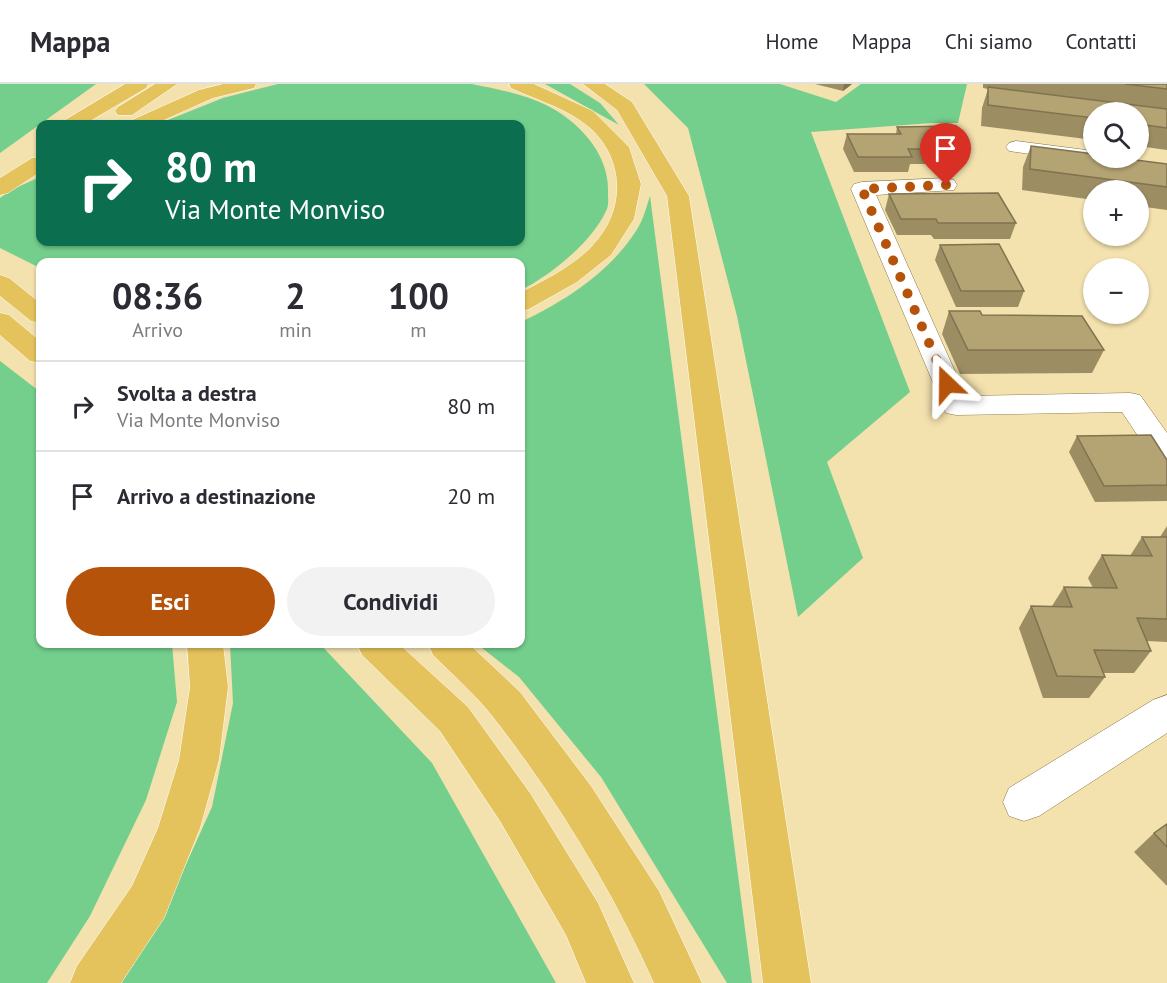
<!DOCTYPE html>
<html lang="it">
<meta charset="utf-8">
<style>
:root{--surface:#fff;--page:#f2f2f3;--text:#2b2b33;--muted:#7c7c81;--line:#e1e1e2;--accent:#b45309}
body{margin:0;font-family:"PT Sans",sans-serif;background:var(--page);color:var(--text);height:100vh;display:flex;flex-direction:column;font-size:22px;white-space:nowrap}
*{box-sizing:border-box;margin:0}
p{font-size:20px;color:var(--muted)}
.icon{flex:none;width:33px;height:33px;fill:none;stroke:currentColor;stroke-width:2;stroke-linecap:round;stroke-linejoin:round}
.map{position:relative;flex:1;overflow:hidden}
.sheet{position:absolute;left:36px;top:174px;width:489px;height:390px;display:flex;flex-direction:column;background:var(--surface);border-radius:12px;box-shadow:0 2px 4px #0004}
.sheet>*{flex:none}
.guide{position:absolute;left:36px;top:36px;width:489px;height:126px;border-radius:12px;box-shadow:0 2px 4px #0004;background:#0b6e4f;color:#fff;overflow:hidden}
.fabs{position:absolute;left:1083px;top:18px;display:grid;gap:12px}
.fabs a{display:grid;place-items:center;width:66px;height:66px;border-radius:50%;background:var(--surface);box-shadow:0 2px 4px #0004;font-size:30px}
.pin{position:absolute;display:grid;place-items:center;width:51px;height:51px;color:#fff;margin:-62px -26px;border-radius:50% 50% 50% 0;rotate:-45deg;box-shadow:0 0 6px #0007}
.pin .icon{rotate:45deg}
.me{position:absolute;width:66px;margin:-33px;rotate:337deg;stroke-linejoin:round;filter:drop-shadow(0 0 4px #0008)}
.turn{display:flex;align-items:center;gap:21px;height:126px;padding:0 30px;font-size:27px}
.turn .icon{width:78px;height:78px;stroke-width:2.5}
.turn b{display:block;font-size:42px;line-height:51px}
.eta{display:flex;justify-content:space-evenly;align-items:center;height:102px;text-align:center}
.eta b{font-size:36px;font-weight:800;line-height:42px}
.action{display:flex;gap:12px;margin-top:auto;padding:12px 30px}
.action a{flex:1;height:69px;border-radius:36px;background:var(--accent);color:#fff;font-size:24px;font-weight:800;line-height:69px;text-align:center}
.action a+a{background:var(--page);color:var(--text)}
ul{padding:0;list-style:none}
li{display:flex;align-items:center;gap:18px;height:90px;padding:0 30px;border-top:2px solid var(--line)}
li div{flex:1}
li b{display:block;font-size:22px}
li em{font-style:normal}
header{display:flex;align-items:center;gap:36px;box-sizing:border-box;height:84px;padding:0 30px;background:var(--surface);border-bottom:2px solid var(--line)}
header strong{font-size:28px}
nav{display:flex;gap:33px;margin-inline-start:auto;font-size:21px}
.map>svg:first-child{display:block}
.green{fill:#74cf8c}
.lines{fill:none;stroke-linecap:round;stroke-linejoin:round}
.minor-casing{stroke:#867646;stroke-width:1}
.highway-casing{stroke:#fff;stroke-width:1}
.minor{fill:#fff;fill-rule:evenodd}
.highway{fill:#e5c35c;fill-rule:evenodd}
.wall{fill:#9c8d63}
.shaded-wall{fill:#7f7350}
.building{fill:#b5a473;stroke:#7f7350;stroke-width:1.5}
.route{stroke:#b45309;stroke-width:10;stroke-dasharray:0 18}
</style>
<header>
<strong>Mappa</strong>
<nav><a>Home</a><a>Mappa</a><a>Chi siamo</a><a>Contatti</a></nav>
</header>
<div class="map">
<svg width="1167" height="899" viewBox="0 0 1167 899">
<rect width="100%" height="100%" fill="#f3e1ae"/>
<g class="green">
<polygon points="0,0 96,0 0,69"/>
<path d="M278,0H472C496,5 524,10 546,21C580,38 610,71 608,109C608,115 609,122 606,127C592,158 551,191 521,206L520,178H40V184L0,164V114L11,106L40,93V158H520V40H158L223,14Z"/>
<polygon points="545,0 570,0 600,19 619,41"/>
<polygon points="644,0 780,0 836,18 861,0 967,0 958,39 932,39 811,48 910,308 827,378 863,474 798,533 737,232 688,44"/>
<path d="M650,112L752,899H727L601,693L519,593L477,560H520L521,238C565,217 609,189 636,147C643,137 646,124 650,112Z"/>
<polygon points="0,277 39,307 40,316 40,560 172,560 177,618 146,716 90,832 47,899 0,899"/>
<polygon points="230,560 320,560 432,679 556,899 119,899 163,831 212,723 233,619"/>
</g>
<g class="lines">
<g class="minor-casing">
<g id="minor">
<polygon points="1016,57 1094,67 1094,74 1104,74 1102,78 1094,79 1009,67 1006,63 1009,59"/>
<polygon points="946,94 954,96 957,101 954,106 876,111 966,312 1130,309 1140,311 1167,349 1167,383 1156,379 1122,328 956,331 946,329 851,105 854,100 862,98"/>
<polygon points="1167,611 1167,649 1039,732 1024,737 1009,732 1003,718 1009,704 1153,616"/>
</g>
</g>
<g class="highway-casing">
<g id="highway">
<polygon points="125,0 148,0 146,4 85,40 62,40 65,36"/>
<polygon points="155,0 177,0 132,31 118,31 115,27 118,23"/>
<polygon points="223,0 256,0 254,4 213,14 155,40 129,40 132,36 199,6"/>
<path d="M509,0H534L593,27L629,63L641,100L634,135L611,171L577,198L529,225L520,228V209C545,196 574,182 593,161C630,122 624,64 578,35C558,22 533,14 511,4Z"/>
<polygon points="583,0 605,0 632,18 689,112 811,899 763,899 667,112 617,26"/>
<polygon points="40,73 40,88 8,109 0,111 0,94 32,74"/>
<polygon points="0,191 9,194 40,219 40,239 31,237 0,212"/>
<polygon points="0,229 9,231 40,257 40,279 30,277 0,251"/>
<polygon points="187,560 223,560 228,603 219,676 200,744 164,834 121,899 70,899 77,882 132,802 158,744 179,676 190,603"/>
<polygon points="357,560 399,560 468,623 530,709 598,819 634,899 586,899 566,851 500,737 440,647 362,571"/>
<path d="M428,560H469L520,608L591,702L659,807L702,899H654C612,805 557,715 493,633C476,611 453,591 433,571Z"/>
</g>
</g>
<use href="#minor" class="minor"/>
<use href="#highway" class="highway"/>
</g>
<g class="wall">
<polygon points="815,0 852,0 843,7"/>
<polygon points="983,0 1167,0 1167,66 1138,62 1138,28 1094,28 1094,56 981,42 982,24 988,5 983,4"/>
<polygon points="897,43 970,65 965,80 910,80 908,88 854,88 843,65 847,50 896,50"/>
<polygon points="1031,62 1167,80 1167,126 1138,122 1138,106 1094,106 1094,116 1022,106 1023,83"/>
<polygon points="889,110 1016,139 1010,155 934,155 931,151 897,151 885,126"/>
<polygon points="940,161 1024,207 1018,223 956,223 935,176"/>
<polygon points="949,227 982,231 1104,266 1092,289 960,290 942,250"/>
<polygon points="1077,352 1167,376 1167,417 1095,418 1069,368"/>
<polygon points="1167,442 1167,558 1147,557 1151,567 1134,589 1104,589 1105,593 1089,614 1043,614 1019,544 1031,522 1052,522 1064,503 1093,504 1088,494 1102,471 1130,472 1142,453 1160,453"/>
<polygon points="1167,740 1167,802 1134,768 1154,749"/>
</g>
<polygon class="shaded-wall" points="844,0 852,0 843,7"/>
<g class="building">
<polygon points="1125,0 1167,0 1167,5"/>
<polygon points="988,3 1167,25 1167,44 1138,40 1138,28 1094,28 1094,34 988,21"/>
<polygon points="956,42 970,65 908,65 912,73 858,73 847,50 901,50 897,43"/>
<polygon points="1031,62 1094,70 1094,74 1120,74 1167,80 1167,103 1030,85"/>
<polygon points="998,109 1016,139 938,139 936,135 901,135 889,110"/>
<polygon points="999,160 1024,207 961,207 940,161"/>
<polygon points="949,227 980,227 982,231 1082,232 1104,266 968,266"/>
<polygon points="1151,351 1167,376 1167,401 1104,402 1077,352"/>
<polygon points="1142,453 1167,453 1167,535 1137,534 1151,567 1094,566 1105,593 1057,592 1031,522 1072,523 1064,503 1117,504 1102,471 1152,472"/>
<polygon points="1167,740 1167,763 1154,749"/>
</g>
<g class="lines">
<polyline class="route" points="946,101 862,105 947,300"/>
</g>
</svg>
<div class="fabs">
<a><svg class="icon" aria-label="search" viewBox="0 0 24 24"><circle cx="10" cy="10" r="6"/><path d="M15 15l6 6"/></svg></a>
<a>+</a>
<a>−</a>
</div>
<div class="pin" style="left:946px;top:101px;background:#d93025"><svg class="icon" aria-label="arrive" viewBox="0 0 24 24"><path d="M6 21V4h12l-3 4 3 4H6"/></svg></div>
<svg class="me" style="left:947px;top:300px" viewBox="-20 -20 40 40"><path d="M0-17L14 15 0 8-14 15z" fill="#b45309" stroke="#fff" stroke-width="4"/></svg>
<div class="guide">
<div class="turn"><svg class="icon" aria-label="right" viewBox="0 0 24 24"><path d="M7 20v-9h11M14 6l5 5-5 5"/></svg><div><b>80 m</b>Via Monte Monviso</div></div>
</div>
<section class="sheet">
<div class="eta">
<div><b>08:36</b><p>Arrivo</p></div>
<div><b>2</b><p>min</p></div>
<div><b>100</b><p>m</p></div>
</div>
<ul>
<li><svg class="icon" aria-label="right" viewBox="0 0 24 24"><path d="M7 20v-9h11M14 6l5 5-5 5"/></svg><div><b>Svolta a destra</b><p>Via Monte Monviso</p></div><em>80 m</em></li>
<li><svg class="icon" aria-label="arrive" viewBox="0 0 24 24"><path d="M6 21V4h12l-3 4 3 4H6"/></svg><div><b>Arrivo a destinazione</b></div><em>20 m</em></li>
</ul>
<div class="action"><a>Esci</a><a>Condividi</a></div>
</section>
</div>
